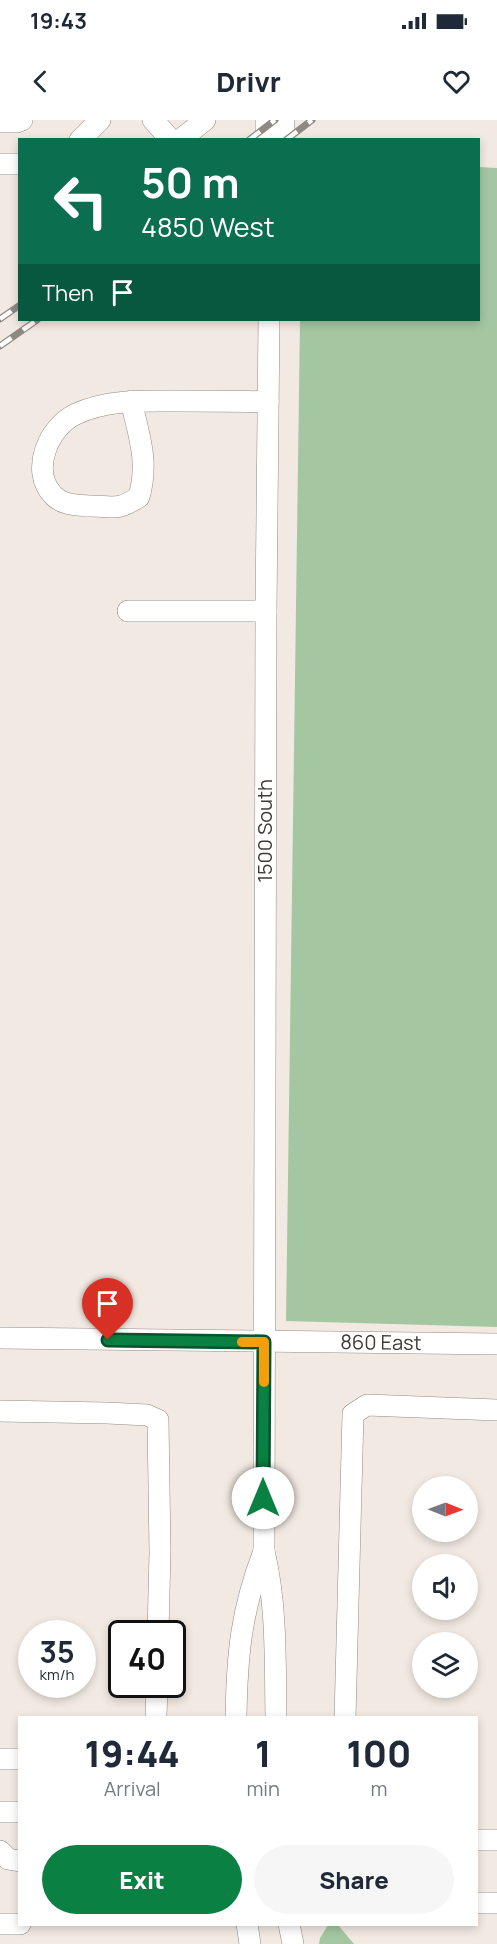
<!DOCTYPE html>
<style>
:root{--surface:#fff;--page:#f6f6f7;--text:#1f2937;--muted:#747a83;--accent:#0b8043}
body{margin:0;font-family:Manrope,sans-serif;background:var(--page);color:var(--text);height:100vh;display:flex;flex-direction:column;font-size:22px;white-space:nowrap}
*{box-sizing:border-box;margin:0}
p{font-size:20px;color:var(--muted)}
.icon{flex:none;width:33px;height:33px;fill:none;stroke:currentColor;stroke-width:2;stroke-linecap:round;stroke-linejoin:round}
.map{position:relative;flex:1;overflow:hidden}
.panel{position:absolute;left:18px;top:1596px;width:460px;height:210px;display:flex;flex-direction:column;background:var(--surface);border-radius:0px;box-shadow:0 3px 9px #0003}
.panel>*{flex:none}
.hud{position:absolute;left:18px;top:18px;width:462px;height:183px;border-radius:0px;box-shadow:0 3px 9px #0003;background:#0b6e4f;color:#fff;overflow:hidden}
.needle{width:39px;rotate:91deg}
.tools{position:absolute;left:412px;top:1356px;display:grid;gap:12px}
.tools a{display:grid;place-items:center;width:66px;height:66px;border-radius:50%;background:var(--surface);box-shadow:0 3px 9px #0003;font-size:30px}
.speed{position:absolute;left:18px;top:1500px;display:flex;gap:12px;font-size:30px;font-weight:700;text-align:center}
.speed>*{display:grid;place-content:center;width:78px;height:78px;border-radius:50%;background:var(--surface);box-shadow:0 3px 9px #0003;line-height:1}
.speed small{font-size:15px;font-weight:400}
.speed .limit{border:3px solid #111;border-radius:9px;background:#fff;color:#111}
.pin{position:absolute;display:grid;place-items:center;width:51px;height:51px;color:#fff;margin:-62px -26px;border-radius:50% 50% 50% 0;rotate:-45deg;box-shadow:0 0 6px #0007}
.pin .icon{rotate:45deg}
.me{position:absolute;width:66px;margin:-33px;rotate:0deg;stroke-linejoin:round;filter:drop-shadow(0 0 4px #0008)}
.turn{display:flex;align-items:center;gap:21px;height:126px;padding:0 24px;font-size:27px}
.turn .icon{width:78px;height:78px;stroke-width:2.5}
.turn b{display:block;font-size:42px;line-height:51px}
.then{display:flex;align-items:center;height:57px;padding:0 24px;background:#0003;gap:12px;font-size:22px}
.eta{display:flex;justify-content:space-evenly;align-items:center;height:102px;text-align:center}
.eta b{font-size:36px;font-weight:800;line-height:42px}
.primary-button{display:flex;gap:12px;margin-top:auto;padding:12px 24px}
.primary-button a{flex:1;height:69px;border-radius:36px;background:var(--accent);color:#fff;font-size:24px;font-weight:800;line-height:69px;text-align:center}
.primary-button a+a{background:var(--page);color:var(--text)}
.status{display:flex;justify-content:space-between;align-items:center;height:42px;padding:0 30px;background:var(--surface);direction:ltr}
.status svg{height:16px;fill:currentColor}
header{display:flex;justify-content:space-between;align-items:center;height:78px;padding:0 24px;background:var(--surface);font-size:27px;font-weight:800}
.map>svg:first-child{display:block}
.green{fill:#a4c7a1}
.lines{fill:none;stroke-linecap:round;stroke-linejoin:round}
.minor-casing{stroke:#928a84;stroke-width:22}
.minor{stroke:#fff;stroke-width:21}
.rail-casing{stroke:#8f8984;stroke-width:7}
.rail{stroke:#fff;stroke-width:4.5;stroke-dasharray:14;stroke-linecap:butt}
.route-casing{stroke:#07532c;stroke-width:15}
.route{stroke:#0b8043;stroke-width:10}
.slow{stroke:#f59e0b;stroke-width:10}
.labels{text-anchor:middle;stroke-width:5;stroke-linejoin:round;paint-order:stroke}
.street-label{font-size:20px;fill:#3e3a37;stroke:#fff}
</style>
<div class="status"><b>19:43</b><svg viewBox="0 0 49 12"><path d="M0 12V9h3v3zM5 12V6h3v6zM10 12V3h3v9zM15 12V0h3v12zM26 1h20v11H26zM47 4h2v5h-2z"/></svg></div>
<header><svg class="icon" aria-label="back" viewBox="0 0 24 24"><path d="M15 5l-7 7 7 7"/></svg>Drivr<svg class="icon" aria-label="heart" viewBox="0 0 24 24"><path d="M12 20l-8-8c-3-5 5-10 8-4 3-6 11-1 8 4z"/></svg></header>
<div class="map">
<svg width="497" height="1824" viewBox="0 0 497 1824">
<rect width="100%" height="100%" fill="#f2eae2"/>
<g class="green">
<polygon points="479,47 497,48 497,1207 286,1201 300,200 478,200"/>
<polygon points="328,1805 338,1805 354,1824 319,1824 320,1818"/>
</g>
<g class="lines">
<g class="minor-casing">
<g id="minor">
<polyline points="153,0 171,20"/>
<polyline points="0,2 17,2 22,0"/>
<polyline points="80,20 100,0"/>
<polyline points="180,20 205,0"/>
<polyline points="266,20 266,0"/>
<polyline points="283,20 284,0"/>
<polyline points="0,44 20,44"/>
<path d="M269,200L266,491L264,1431C277,1486 275,1541 276,1598"/>
<path d="M131,281C139,316 149,341 139,377C118,390 117,387 92,386C79,385 63,386 53,375C30,351 48,307 76,294C108,279 146,281 180,281C209,281 239,281 268,282"/>
<polyline points="128,491 266,491"/>
<path id="s1" d="M0,1218L497,1224"/>
<polyline points="0,1291 107,1293 147,1295 158,1300 160,1432 158,1514"/>
<polyline points="156,1598 157,1564"/>
<path d="M236,1598C237,1534 241,1491 264,1431"/>
<polyline points="345,1598 353,1294 367,1285 497,1290"/>
<polyline points="0,1639 20,1639"/>
<polyline points="0,1692 20,1692"/>
<polyline points="477,1720 497,1720"/>
<polyline points="0,1731 8,1739 20,1741"/>
<polyline points="477,1783 497,1783"/>
<polyline points="0,1804 20,1804"/>
<polyline points="247,1804 250,1824"/>
<polyline points="289,1804 293,1824"/>
</g>
</g>
<use href="#minor" class="minor"/>
<g class="rail-casing">
<g id="rail">
<polyline points="249,20 275,0"/>
<polyline points="286,20 312,0"/>
<polyline points="0,199 20,185"/>
<polyline points="0,226 37,200"/>
</g>
</g>
<use href="#rail" class="rail"/>
</g>
<g class="lines">
<g class="route-casing">
<polyline id="route" points="108,1220 264,1222 263,1378"/>
</g>
<use href="#route" class="route"/>
<polyline class="slow" points="242,1222 264,1222 264,1262"/>
</g>
<g class="labels">
<g class="street-label">
<text transform="translate(265 711) rotate(-90)" y="7">1500 South</text>
<text dy="7" stroke="none"><textPath href="#s1" startOffset="381">860 East</textPath></text>
</g>
</g>
</svg>
<div class="tools">
<a><svg class="needle" viewBox="-14 -14 28 28"><path d="M0-13l5 13h-10z" fill="#e53935"/><path d="M0 13l5-13h-10z" fill="#747a83"/></svg></a>
<a><svg class="icon" aria-label="sound" viewBox="0 0 24 24"><path d="M4 9h4l5-4v14l-5-4H4zM17 9q2 3 0 6"/></svg></a>
<a><svg class="icon" aria-label="layers" viewBox="0 0 24 24"><path d="M12 4l9 5-9 5-9-5zM3 14l9 5 9-5"/></svg></a>
</div>
<div class="speed"><div>35<small>km/h</small></div><div class="limit">40</div></div>
<div class="pin" style="left:108px;top:1220px;background:#d93025"><svg class="icon" aria-label="arrive" viewBox="0 0 24 24"><path d="M6 21V4h12l-3 4 3 4H6"/></svg></div>
<svg class="me" style="left:263px;top:1378px" viewBox="-20 -20 40 40"><circle r="19" fill="#fff"/><path d="M0-13L10 11 0 6-10 11z" fill="#0b8043"/></svg>
<div class="hud">
<div class="turn"><svg class="icon" aria-label="left" viewBox="0 0 24 24"><path d="M17 20v-9H6M10 6l-5 5 5 5"/></svg><div><b>50 m</b>4850 West</div></div>
<div class="then">Then<svg class="icon" aria-label="arrive" viewBox="0 0 24 24"><path d="M6 21V4h12l-3 4 3 4H6"/></svg></div>
</div>
<section class="panel">
<div class="eta">
<div><b>19:44</b><p>Arrival</p></div>
<div><b>1</b><p>min</p></div>
<div><b>100</b><p>m</p></div>
</div>
<div class="primary-button"><a>Exit</a><a>Share</a></div>
</section>
</div>
